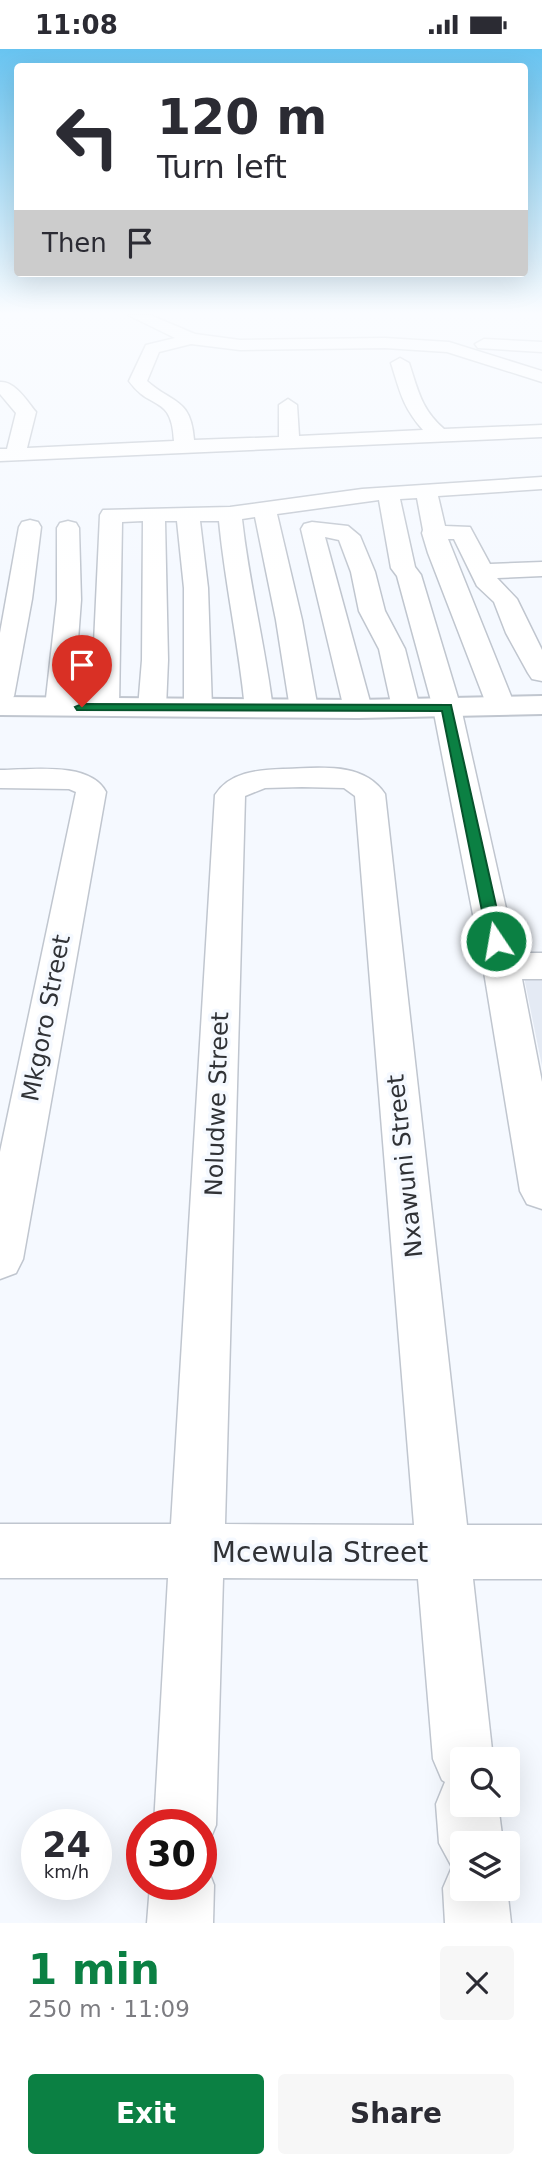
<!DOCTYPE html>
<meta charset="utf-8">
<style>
:root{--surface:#fff;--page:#f7f7f7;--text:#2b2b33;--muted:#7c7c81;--accent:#0b8043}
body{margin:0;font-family:"DejaVu Sans",sans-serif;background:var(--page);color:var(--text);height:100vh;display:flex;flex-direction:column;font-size:26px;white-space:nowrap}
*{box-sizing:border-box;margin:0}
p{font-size:23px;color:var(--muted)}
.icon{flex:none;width:38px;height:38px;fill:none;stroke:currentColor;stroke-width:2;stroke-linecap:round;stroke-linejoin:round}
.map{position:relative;height:1874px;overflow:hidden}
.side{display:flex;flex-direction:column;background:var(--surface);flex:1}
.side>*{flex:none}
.top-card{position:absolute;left:14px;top:14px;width:514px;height:214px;border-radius:7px;box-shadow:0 7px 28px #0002;background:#fff;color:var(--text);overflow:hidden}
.fabs{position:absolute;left:450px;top:1698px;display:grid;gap:14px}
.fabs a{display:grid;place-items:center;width:70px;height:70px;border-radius:7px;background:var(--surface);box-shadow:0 7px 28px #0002;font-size:35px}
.speed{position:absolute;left:21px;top:1760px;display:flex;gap:14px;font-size:35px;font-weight:700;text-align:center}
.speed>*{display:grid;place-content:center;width:91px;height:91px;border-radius:50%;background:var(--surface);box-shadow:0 7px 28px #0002;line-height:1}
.speed small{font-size:18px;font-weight:400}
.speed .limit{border:10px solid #d22;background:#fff;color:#111}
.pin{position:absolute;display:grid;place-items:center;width:60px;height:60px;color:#fff;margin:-72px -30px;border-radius:50% 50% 50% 0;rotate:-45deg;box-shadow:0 0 7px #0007}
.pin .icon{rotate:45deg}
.me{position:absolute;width:77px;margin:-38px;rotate:348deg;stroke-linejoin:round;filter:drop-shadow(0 0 5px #0008)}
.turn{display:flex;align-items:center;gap:24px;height:147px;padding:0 28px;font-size:32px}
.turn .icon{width:91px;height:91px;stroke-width:2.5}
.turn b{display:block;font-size:49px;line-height:60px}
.then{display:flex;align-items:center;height:66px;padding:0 28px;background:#0003;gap:14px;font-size:26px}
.round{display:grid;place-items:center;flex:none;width:74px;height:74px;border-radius:7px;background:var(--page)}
.overview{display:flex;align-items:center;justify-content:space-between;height:119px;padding:0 28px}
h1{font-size:42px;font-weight:800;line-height:52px;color:var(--accent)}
.button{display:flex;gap:14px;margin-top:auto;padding:14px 28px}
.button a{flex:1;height:80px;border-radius:7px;background:var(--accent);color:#fff;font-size:28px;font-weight:800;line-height:80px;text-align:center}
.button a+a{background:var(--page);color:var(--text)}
.status{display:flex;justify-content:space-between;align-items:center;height:49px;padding:0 35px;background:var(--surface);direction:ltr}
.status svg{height:19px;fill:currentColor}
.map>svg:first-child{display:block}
.built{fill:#e4eaf4}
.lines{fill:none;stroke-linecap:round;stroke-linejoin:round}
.minor-casing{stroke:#c0c6cf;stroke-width:3}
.major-casing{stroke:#c0c6cf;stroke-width:4}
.minor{fill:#fff;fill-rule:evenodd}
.major{fill:#fff;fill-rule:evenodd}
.route{fill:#0b8043;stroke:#07532c;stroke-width:2}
.labels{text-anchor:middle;stroke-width:7;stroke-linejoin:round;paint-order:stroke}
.street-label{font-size:24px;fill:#303236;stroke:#f5f9ff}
.near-street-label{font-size:28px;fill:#303236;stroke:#f5f9ff}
</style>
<div class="status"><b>11:08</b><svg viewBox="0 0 49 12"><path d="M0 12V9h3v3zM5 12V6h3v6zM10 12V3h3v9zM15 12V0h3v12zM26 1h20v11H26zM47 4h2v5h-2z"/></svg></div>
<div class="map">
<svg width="542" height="1874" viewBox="0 0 542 1874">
<rect width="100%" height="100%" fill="#f5f9ff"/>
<polygon class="built" points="524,928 542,928 542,1017"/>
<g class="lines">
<g class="minor-casing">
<g id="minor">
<path d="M128,266H150L195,285L240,291L385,289L449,293L542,322V333L447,303L385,299L240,301L191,295L159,303L147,332C173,355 191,349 194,391L279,388V356L288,350L297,356L299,387L423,381C402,357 400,342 391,314L400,309L409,314C418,341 421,360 444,380L542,376V388L0,412V400H7L16,364L0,345V333C15,332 27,352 36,363L27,399L174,392C172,345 150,362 129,332L146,296L175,289Z"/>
<polygon points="484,290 542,293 542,303 478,299 475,295"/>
<path d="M542,428V440L438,447L445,477L470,478L490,515L542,513V527L497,529L517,550L542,601V632L532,630L528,624L506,584L494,553L477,537L454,490H448L515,657L511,663L501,665L491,663L487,657L428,504L422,484L423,481L417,449L400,450L415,518L421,526L461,659L516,904H542V930H522L542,1033V1160L527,1155L520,1142L483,917L433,659L397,527L391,519L379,451L277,465L302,571L318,660L314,666L304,668L294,666L290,660L276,571L255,468L242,470C249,534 265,596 273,660L269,666L259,668L249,666L245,660C239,597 225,535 219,472H200L208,539L212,659L208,665L198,667L188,665L184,659V539L177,472H165L168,611L166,659L162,665L152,667L142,665L138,659L142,611L143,472L122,473L119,658L115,664L105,666L95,664L91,658L100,466L103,461L230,458L362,440Z"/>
<polygon points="30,471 38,473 41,478 32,550 14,647 10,653 0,655 0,584 19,478 22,473"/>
<polygon points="68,472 76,474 79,479 81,551 73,658 69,664 59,666 49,664 45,658 57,551 57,479 60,474"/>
<polygon points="312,473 348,477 360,487 375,523 385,562 405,600 420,659 416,665 406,667 396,665 392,659 379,600 359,562 351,523 339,491 325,488 372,660 368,666 358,668 348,666 344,660 301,480 304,475"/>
<path d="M283,720C319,719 363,712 385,745L467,1476H542V1530H473L493,1710H462V1755H498L503,1794H462V1839H507L511,1874H445L443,1839L452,1818L439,1794L436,1755L445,1733L442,1731L433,1710L418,1530L223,1529L216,1776L207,1798L201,1801V1776H154L168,1529H0V1475H171L215,746C230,723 257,721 283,720ZM302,738L344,739L355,747L414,1476L225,1475L245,747L265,739Z"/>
<path d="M0,721C31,721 90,712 106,743L23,1210L16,1224L0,1230V1103L76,743L69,740L0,739Z"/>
<polygon points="201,1812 205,1813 214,1836 213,1874 147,1874 150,1836 201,1836"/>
</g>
</g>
<g class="major-casing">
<polygon id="major" points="542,647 542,665 358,669 0,666 0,648 358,651"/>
</g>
<use href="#minor" class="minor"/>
<use href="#major" class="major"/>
</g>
<linearGradient id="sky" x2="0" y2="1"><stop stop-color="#68c4f1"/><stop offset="0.5" stop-color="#fafcff"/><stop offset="1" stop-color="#fafcff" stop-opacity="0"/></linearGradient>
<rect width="542" height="528" fill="url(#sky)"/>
<polygon class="route" points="82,655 451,656 504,892 496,897 488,892 442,662 77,661 75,658"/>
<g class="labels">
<g class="street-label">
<text transform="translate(46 969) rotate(-79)" y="8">Mkgoro Street</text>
<text transform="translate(217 1055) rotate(-88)" y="8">Noludwe Street</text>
<text transform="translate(405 1117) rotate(-96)" y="8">Nxawuni Street</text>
</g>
<g class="near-street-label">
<text x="320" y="1513">Mcewula Street</text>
</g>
</g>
</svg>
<div class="fabs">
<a><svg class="icon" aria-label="search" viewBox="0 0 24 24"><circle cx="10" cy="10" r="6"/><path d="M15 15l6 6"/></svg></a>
<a><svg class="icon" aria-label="layers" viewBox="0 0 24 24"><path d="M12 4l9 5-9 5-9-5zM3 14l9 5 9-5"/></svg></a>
</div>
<div class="speed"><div>24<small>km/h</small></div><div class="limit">30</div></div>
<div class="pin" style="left:82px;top:658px;background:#d93025"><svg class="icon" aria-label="arrive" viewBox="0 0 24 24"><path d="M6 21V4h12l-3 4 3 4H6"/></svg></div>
<svg class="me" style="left:496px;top:892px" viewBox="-20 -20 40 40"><circle r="17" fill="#0b8043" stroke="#fff" stroke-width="3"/><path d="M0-11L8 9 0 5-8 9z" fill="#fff"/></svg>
<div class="top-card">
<div class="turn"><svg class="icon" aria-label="left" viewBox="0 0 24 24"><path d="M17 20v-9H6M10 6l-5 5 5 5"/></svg><div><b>120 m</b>Turn left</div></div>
<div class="then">Then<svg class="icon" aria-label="arrive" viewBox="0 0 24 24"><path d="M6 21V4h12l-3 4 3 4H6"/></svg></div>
</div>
</div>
<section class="side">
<div class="overview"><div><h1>1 min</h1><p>250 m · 11:09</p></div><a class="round"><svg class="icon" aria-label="close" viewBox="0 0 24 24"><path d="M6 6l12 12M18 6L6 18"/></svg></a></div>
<div class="button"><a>Exit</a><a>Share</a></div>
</section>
